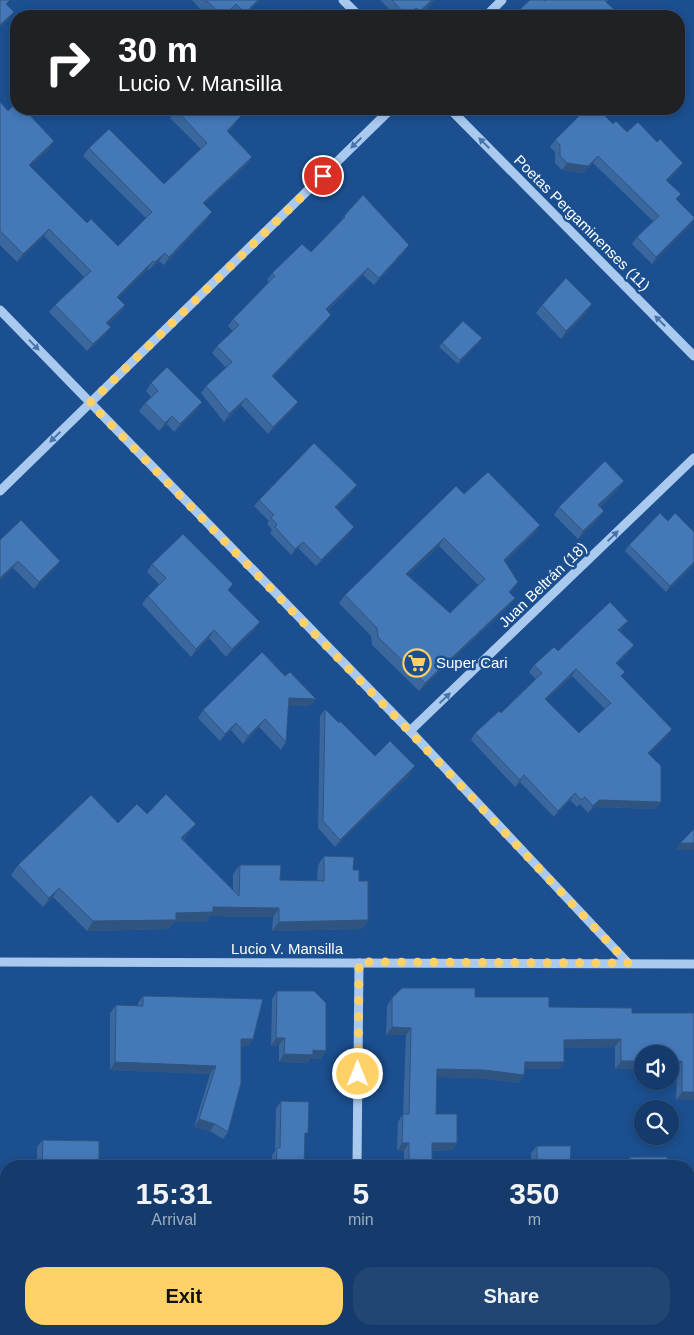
<!DOCTYPE html>
<meta charset="utf-8">
<style>
:root{--surface:#143b6b;--page:#214673;--text:#f1f3f6;--muted:#9dadc1;--line:#33557e;--accent:#ffd166}
body{margin:0;font-family:Arial,sans-serif;background:var(--page);color:var(--text);height:100vh;display:flex;flex-direction:column;font-size:19px;white-space:nowrap}
*{box-sizing:border-box;margin:0}
p{font-size:16px;color:var(--muted)}
.icon{flex:none;width:28px;height:28px;fill:none;stroke:currentColor;stroke-width:2;stroke-linecap:round;stroke-linejoin:round}
.map{position:relative;flex:1;overflow:hidden}
.sheet{position:absolute;left:0px;top:1160px;width:695px;height:175px;display:flex;flex-direction:column;background:var(--surface);border-radius:20px 20px 0 0;box-shadow:0 2px 8px #0003,0 0 0 1px var(--line)}
.sheet>*{flex:none}
.guide{position:absolute;left:10px;top:10px;width:675px;height:105px;border-radius:20px;box-shadow:0 2px 8px #0003,0 0 0 1px var(--line);background:#202124;color:#fff;overflow:hidden}
.fabs{position:absolute;left:634px;top:1045px;display:grid;gap:10px}
.fabs a{display:grid;place-items:center;width:45px;height:45px;border-radius:50%;background:var(--surface);box-shadow:0 2px 8px #0003,0 0 0 1px var(--line);font-size:25px}
.pin{position:absolute;display:grid;place-items:center;width:42px;height:42px;color:#fff;margin:-21px;border:2px solid #fff;border-radius:50%;box-shadow:0 1px 5px #0007}
.me{position:absolute;width:55px;margin:-28px;rotate:0deg;stroke-linejoin:round;filter:drop-shadow(0 0 4px #0008)}
.turn{display:flex;align-items:center;gap:18px;height:105px;padding:0 25px;font-size:22px}
.turn .icon{width:65px;height:65px;stroke-width:2.5}
.turn b{display:block;font-size:35px;line-height:42px}
.eta{display:flex;justify-content:space-evenly;align-items:center;height:85px;text-align:center}
.eta b{font-size:30px;font-weight:600;line-height:35px}
.action{display:flex;gap:10px;margin-top:auto;padding:10px 25px}
.action a{flex:1;height:58px;border-radius:20px;background:var(--accent);color:#111;font-size:20px;font-weight:600;line-height:58px;text-align:center}
.action a+a{background:var(--page);color:var(--text)}
.map>svg:first-child{display:block}
.lines{fill:none;stroke-linecap:round;stroke-linejoin:round}
.minor{stroke:#a9c9ee;stroke-width:9}
.wall{fill:#3a679d;fill-rule:evenodd}
.shaded-wall{fill:#305480}
.building{fill:#4478b7;stroke:#305480;fill-rule:evenodd}
.oneway{fill:#4674ac}
.route{stroke:#ffd166;stroke-width:9;stroke-dasharray:0 16.2}
.labels{text-anchor:middle;stroke-width:5;stroke-linejoin:round;paint-order:stroke}
.street-label{font-size:15px;fill:#fff;stroke:#1b4f8f}
.poi-label{font-size:15px;fill:#fff;stroke:#1b4f8f;text-anchor:start}
</style>
<div class="map">
<svg width="694" height="1335" viewBox="0 0 694 1335">
<rect width="100%" height="100%" fill="#1b4f8f"/>
<g class="lines">
<g class="minor">
<polyline points="343,0 359,16"/>
<polyline points="486,16 502,0"/>
<polyline points="450,109 694,356"/>
<polyline points="0,310 410,731 628,963"/>
<polyline points="0,491 391,109"/>
<polyline points="410,731 694,458"/>
<polyline points="0,962 694,964"/>
<polyline points="357,1166 359,963"/>
<polyline points="356,1335 356,1329"/>
</g>
</g>
<g class="wall">
<polygon points="192,0 260,0 244,16 237,16 231,11 226,16 211,16 202,8 201,10"/>
<polygon points="380,0 435,0 418,16 412,16 411,15 409,16 396,16"/>
<polygon points="545,0 608,0 606,2 621,16 515,16 519,10"/>
<polygon points="0,102 8,111 49,149 30,166 87,223 118,246 146,218 83,156 89,148 164,184 201,149 170,118 176,110 235,124 228,132 252,157 247,164 204,204 212,212 206,220 164,265 159,261 149,270 148,269 118,298 125,305 120,313 108,324 105,335 87,351 49,312 55,305 84,277 44,236 17,262 0,245"/>
<polygon points="584,116 613,124 627,132 657,142 683,163 678,170 667,181 690,225 652,264 632,244 637,237 653,221 593,163 583,173 562,170 555,163 555,152 550,147 555,140"/>
<polygon points="344,216 409,245 404,252 374,285 363,275 327,311 326,322 273,377 293,409 268,434 241,405 224,422 201,393 206,386 226,368 212,353 217,346 233,331 228,326 233,319 269,282 267,280 272,273 311,252 339,223"/>
<polygon points="542,305 587,312 561,339 536,313"/>
<polygon points="479,342 458,364 439,347 442,343"/>
<polygon points="151,383 197,410 174,432 167,424 159,431 139,411 145,403 151,397 146,391"/>
<polygon points="618,489 600,507 598,519 578,539 554,515 559,507"/>
<polygon points="352,492 336,508 349,534 316,566 298,548 291,555 270,533 272,530 267,524 269,521 254,506 259,500"/>
<path d="M464,494L535,533L505,561L518,582L510,593L515,598L509,606L419,691L372,645L371,636L339,603L345,595ZM439,546L478,585L450,613L408,575Z"/>
<polygon points="668,521 694,532 694,564 666,592 625,551 629,545"/>
<polygon points="0,540 60,561 55,568 34,589 13,568"/>
<polygon points="152,564 229,591 254,630 226,657 209,638 191,657 142,604 148,596 159,584 147,572"/>
<path d="M623,628L620,631L634,645L629,652L617,664L625,672L621,677L672,729L667,736L649,754L656,809L595,807L588,813L580,804L577,807L570,800L554,817L520,782L515,787L471,740L475,733L501,713L536,679L529,672L534,665L558,651ZM572,676L605,709L579,733L546,700Z"/>
<polygon points="262,652 310,706 288,705 286,742 281,750 259,727 243,744 231,730 220,741 198,718 203,710"/>
<polygon points="325,709 339,723 375,756 410,774 335,847 318,828 320,716"/>
<polygon points="147,814 189,833 183,840 233,890 233,874 240,865 280,880 317,881 318,865 324,856 353,870 359,881 368,920 362,929 272,931 273,917 210,916 206,922 174,922 169,929 87,931 53,897 43,907 11,875 18,865 118,823"/>
<polygon points="277,991 326,1051 320,1059 311,1058 307,1063 279,1062 279,1045 271,1046 272,999"/>
<polygon points="143,996 253,1039 248,1046 241,1046 228,1132 223,1139 210,1131 194,1127 210,1074 110,1070 110,1013 116,1005 138,1006 138,1003"/>
<polygon points="475,997 549,1007 632,1013 694,1013 694,1100 676,1100 677,1069 670,1069 670,1054 615,1069 615,1047 564,1048 559,1069 524,1069 524,1075 518,1083 480,1078 437,1077 436,1114 457,1143 452,1150 432,1151 432,1166 404,1166 404,1151 397,1151 398,1122 403,1114 406,1035 386,1035 387,1006 392,998"/>
<polygon points="281,1101 305,1137 304,1166 261,1166 262,1165 271,1165 272,1155 275,1151 276,1109"/>
<polygon points="43,1140 99,1166 37,1166 37,1147"/>
<polygon points="537,1146 570,1166 531,1166 531,1153"/>
<polygon points="630,1157 667,1166 625,1166"/>
<rect x="27" y="1329" width="44" height="6"/>
<rect x="130" y="1329" width="66" height="6"/>
<polygon points="235,1329 312,1329 312,1335 208,1335 209,1333 235,1334"/>
<polygon points="632,1329 689,1329 694,1335 629,1335"/>
</g>
<g class="shaded-wall">
<polygon points="258,0 260,0 244,16 243,16"/>
<polygon points="432,0 435,0 417,16 420,11"/>
<polygon points="236,4 226,16 224,16"/>
<polygon points="14,12 9,19 0,27 0,25"/>
<polygon points="241,116 235,124 222,138 227,131"/>
<polygon points="54,141 49,149 23,173 29,165"/>
<polygon points="598,156 593,163 583,173 562,170 567,163"/>
<polygon points="252,157 247,164 197,211 203,203"/>
<polygon points="683,163 678,170 661,187 666,180"/>
<polygon points="212,212 206,220 164,265 169,257"/>
<polygon points="694,219 690,225 652,264 656,257"/>
<polygon points="49,229 44,236 17,262 23,254"/>
<polygon points="409,245 404,252 374,285 379,278"/>
<polygon points="165,253 159,261 149,270 155,262"/>
<polygon points="153,261 148,269 111,305 117,297"/>
<polygon points="368,268 363,275 321,316 326,309"/>
<polygon points="592,304 587,312 561,339 566,331"/>
<polygon points="125,305 120,313 101,330 106,323"/>
<polygon points="331,315 326,322 267,383 272,376"/>
<polygon points="111,327 105,335 87,351 93,344"/>
<polygon points="482,338 479,342 458,364 460,360"/>
<polygon points="246,398 241,405 224,422 229,414"/>
<polygon points="202,402 197,410 174,432 180,424"/>
<polygon points="298,402 293,409 268,434 273,427"/>
<polygon points="172,416 167,424 159,431 165,423"/>
<polygon points="624,481 618,489 593,513 598,505"/>
<polygon points="357,485 352,492 330,514 335,507"/>
<polygon points="604,511 598,519 578,539 583,531"/>
<polygon points="540,525 535,533 499,568 504,560"/>
<polygon points="354,527 349,534 316,566 321,560"/>
<polygon points="444,538 439,546 401,582 406,574"/>
<polygon points="303,542 298,548 291,555 295,549"/>
<polygon points="18,561 13,568 0,581 0,578"/>
<polygon points="60,561 55,568 34,589 39,582"/>
<polygon points="694,562 694,564 666,592 670,586"/>
<polygon points="518,582 513,590 503,600 509,592"/>
<polygon points="515,598 509,606 419,691 425,683"/>
<polygon points="628,621 623,628 614,636 618,630"/>
<polygon points="260,622 254,630 226,657 232,649"/>
<polygon points="214,630 209,638 191,657 196,649"/>
<polygon points="634,645 629,652 611,670 616,663"/>
<polygon points="576,669 572,676 540,706 545,699"/>
<polygon points="289,698 316,699 310,706 283,705"/>
<polygon points="265,719 259,727 243,744 248,736"/>
<polygon points="236,723 231,730 220,741 225,734"/>
<polygon points="672,729 667,736 643,760 648,753"/>
<polygon points="415,766 410,774 335,847 340,840"/>
<polygon points="524,775 520,782 515,787 520,780"/>
<polygon points="575,793 570,800 554,817 558,811"/>
<polygon points="599,800 661,802 656,809 595,807 588,813 593,806"/>
<polygon points="196,824 189,833 174,848 181,838"/>
<polygon points="680,843 694,843 694,850 675,850"/>
<polygon points="59,888 53,897 43,907 49,898"/>
<polygon points="213,907 279,908 273,917 210,916 206,922 174,922 169,929 87,931 93,921 176,913"/>
<polygon points="368,920 362,929 272,931 279,922"/>
<polygon points="392,1027 411,1028 406,1035 386,1035"/>
<polygon points="276,1038 285,1038 279,1045 271,1046"/>
<polygon points="241,1039 253,1039 248,1046 236,1046"/>
<polygon points="621,1039 615,1047 559,1048 564,1040"/>
<polygon points="313,1050 326,1051 320,1059 311,1058 307,1063 279,1062 284,1054"/>
<polygon points="621,1061 642,1061 642,1069 615,1069"/>
<polygon points="670,1061 682,1061 677,1069 670,1069"/>
<polygon points="115,1062 216,1066 210,1074 110,1070"/>
<polygon points="525,1062 564,1062 559,1069 520,1069"/>
<polygon points="437,1069 485,1070 524,1075 518,1083 480,1078 432,1077"/>
<polygon points="682,1092 694,1092 694,1100 676,1100"/>
<polygon points="199,1119 215,1124 210,1131 194,1127"/>
<polygon points="402,1143 409,1143 404,1151 397,1151"/>
<polygon points="432,1143 457,1143 452,1150 426,1151"/>
<rect x="689" y="1271" width="5" height="8"/>
</g>
<g class="building">
<polygon points="0,0 10,0 6,4 14,12 0,25"/>
<polygon points="203,0 258,0 245,13 236,4 224,16 223,16 207,1 206,3"/>
<polygon points="392,0 432,0 420,11 416,8 407,16"/>
<polygon points="530,0 544,0 545,1 545,0 606,0 605,1 621,16 519,16 522,13 519,10"/>
<polygon points="309,8 317,16 301,16"/>
<polygon points="0,102 8,111 16,103 16,109 24,109 54,141 29,165 87,223 91,219 118,246 152,212 89,148 109,129 164,184 207,143 176,110 177,109 233,109 241,116 227,131 252,157 203,203 212,212 169,257 165,253 155,262 153,261 117,297 125,305 106,323 111,327 93,344 55,305 91,271 49,229 23,254 0,231"/>
<polygon points="591,109 598,109 613,124 616,121 627,132 638,122 657,142 660,139 683,163 666,180 681,194 676,199 694,217 694,219 656,257 637,237 659,216 598,156 588,166 567,163 560,156 560,145 555,140 582,113 584,116"/>
<polygon points="363,195 409,245 379,278 368,268 326,309 331,315 272,376 298,402 273,427 246,398 229,414 206,386 232,362 217,346 239,325 233,319 275,276 272,273 302,244 311,252 345,217 344,216"/>
<polygon points="566,278 592,304 566,331 542,305"/>
<polygon points="463,321 482,338 460,360 442,343"/>
<polygon points="167,367 202,402 180,424 172,416 165,423 145,403 158,391 151,383"/>
<polygon points="314,443 357,485 335,507 354,527 321,560 303,542 295,549 275,527 277,524 271,518 274,515 259,500"/>
<polygon points="605,461 624,481 598,505 604,511 583,531 559,507"/>
<path d="M488,472L540,525L504,560L518,582L509,592L515,598L425,683L378,637L377,628L345,595L456,486L464,494ZM444,538L485,579L450,613L406,574Z"/>
<polygon points="660,513 668,521 675,513 694,532 694,562 670,586 629,545"/>
<polygon points="21,520 60,561 39,582 18,561 0,578 0,540"/>
<polygon points="183,534 233,584 228,590 260,622 232,649 214,630 196,649 148,596 166,578 152,564"/>
<path d="M610,602L628,621L618,630L634,645L616,663L625,672L621,676L672,729L648,753L661,766V802L599,800L593,806L585,797L581,800L575,793L558,811L524,775L520,780L475,733L499,711L501,713L542,673L534,665L554,647L558,651ZM576,669L611,703L579,733L545,699Z"/>
<polygon points="262,652 285,676 290,672 316,699 289,698 286,742 265,719 248,736 236,723 225,734 203,710"/>
<polygon points="325,709 339,723 340,721 375,756 390,741 415,766 340,840 323,821"/>
<polygon points="166,794 196,824 181,838 239,896 240,865 281,865 280,880 324,881 324,856 354,857 353,870 359,870 359,881 368,881 368,920 279,922 279,908 213,907 213,912 176,913 176,920 93,921 59,888 49,898 18,865 91,795 118,823 137,804 147,814"/>
<polygon points="694,829 694,843 680,843"/>
<polygon points="402,988 475,988 475,997 549,997 549,1007 632,1008 632,1013 694,1013 694,1092 682,1092 682,1061 670,1061 670,1054 642,1054 642,1061 621,1061 621,1039 564,1040 564,1062 525,1062 524,1075 485,1070 437,1069 436,1114 457,1114 457,1143 432,1143 432,1166 409,1166 409,1143 402,1143 403,1114 409,1114 411,1028 392,1027 392,998"/>
<polygon points="277,991 314,991 326,1003 326,1051 313,1050 313,1055 284,1054 285,1038 276,1038"/>
<polygon points="143,996 263,999 253,1039 241,1039 241,1083 228,1132 215,1124 199,1119 216,1066 115,1062 116,1005 143,1006"/>
<polygon points="281,1101 309,1102 308,1133 305,1133 304,1166 262,1166 262,1165 276,1165 277,1148 280,1148"/>
<polygon points="43,1140 99,1141 99,1166 42,1166"/>
<polygon points="537,1146 571,1146 570,1166 537,1166"/>
<rect x="630" y="1157" width="37" height="9"/>
<rect x="689" y="1246" width="5" height="25"/>
<polygon points="689,1322 694,1322 694,1335 637,1335 637,1329 689,1329"/>
<rect x="32" y="1329" width="39" height="6"/>
<rect x="136" y="1329" width="60" height="6"/>
<polygon points="240,1329 312,1329 312,1335 209,1335 209,1333 240,1334"/>
</g>
<defs><path id="oneway-solid" d="M-6-.8H1V-3.2L6.5 0L1 3.2V.8H-6Z" transform="scale(1.25)"/></defs>
<g class="oneway">
<use href="#oneway-solid" transform="translate(356 143) rotate(136)"/>
<use href="#oneway-solid" transform="translate(484 143) rotate(-135)"/>
<use href="#oneway-solid" transform="translate(660 321) rotate(-135)"/>
<use href="#oneway-solid" transform="translate(34 345) rotate(46)"/>
<use href="#oneway-solid" transform="translate(55 437) rotate(136)"/>
<use href="#oneway-solid" transform="translate(613 536) rotate(-44)"/>
<use href="#oneway-solid" transform="translate(445 698) rotate(-44)"/>
</g>
<g class="lines">
<polyline class="route" points="323,176 90,403 410,732 628,963 359,962 358,1074"/>
</g>
<defs>
<g id="supermarket-ring" transform="scale(1.4375)"><circle r="9.5" fill="#1b4f8f" stroke="#ffd166" stroke-width="1.5"/><path d="M-6-5.5h2.5l.6 2H6L4.5 2H-2.5L-4.4-4H-6ZM-1.5 3.2a1.3 1.3 0 1 0 .1 0ZM3 3.2a1.3 1.3 0 1 0 .1 0Z" fill="#ffd166"/></g>
</defs>
<g fill-rule="evenodd">
<use href="#supermarket-ring" x="417" y="663"/>
</g>
<g class="labels">
<g class="street-label">
<text transform="translate(582 223) rotate(45)" y="5">Poetas Pergaminenses (11)</text>
<text transform="translate(543 585) rotate(-44)" y="5">Juan Beltrán (18)</text>
<text x="287" y="954">Lucio V. Mansilla</text>
</g>
<g class="poi-label">
<text x="436" y="668">Super Cari</text>
</g>
</g>
</svg>
<div class="fabs">
<a><svg class="icon" aria-label="sound" viewBox="0 0 24 24"><path d="M4 9h4l5-4v14l-5-4H4zM17 9q2 3 0 6"/></svg></a>
<a><svg class="icon" aria-label="search" viewBox="0 0 24 24"><circle cx="10" cy="10" r="6"/><path d="M15 15l6 6"/></svg></a>
</div>
<div class="pin" style="left:323px;top:176px;background:#d93025"><svg class="icon" aria-label="arrive" viewBox="0 0 24 24"><path d="M6 21V4h12l-3 4 3 4H6"/></svg></div>
<svg class="me" style="left:358px;top:1074px" viewBox="-20 -20 40 40"><circle r="17" fill="#ffd166" stroke="#fff" stroke-width="3"/><path d="M0-11L8 9 0 5-8 9z" fill="#fff"/></svg>
<div class="guide">
<div class="turn"><svg class="icon" aria-label="right" viewBox="0 0 24 24"><path d="M7 20v-9h11M14 6l5 5-5 5"/></svg><div><b>30 m</b>Lucio V. Mansilla</div></div>
</div>
<section class="sheet">
<div class="eta">
<div><b>15:31</b><p>Arrival</p></div>
<div><b>5</b><p>min</p></div>
<div><b>350</b><p>m</p></div>
</div>
<div class="action"><a>Exit</a><a>Share</a></div>
</section>
</div>
